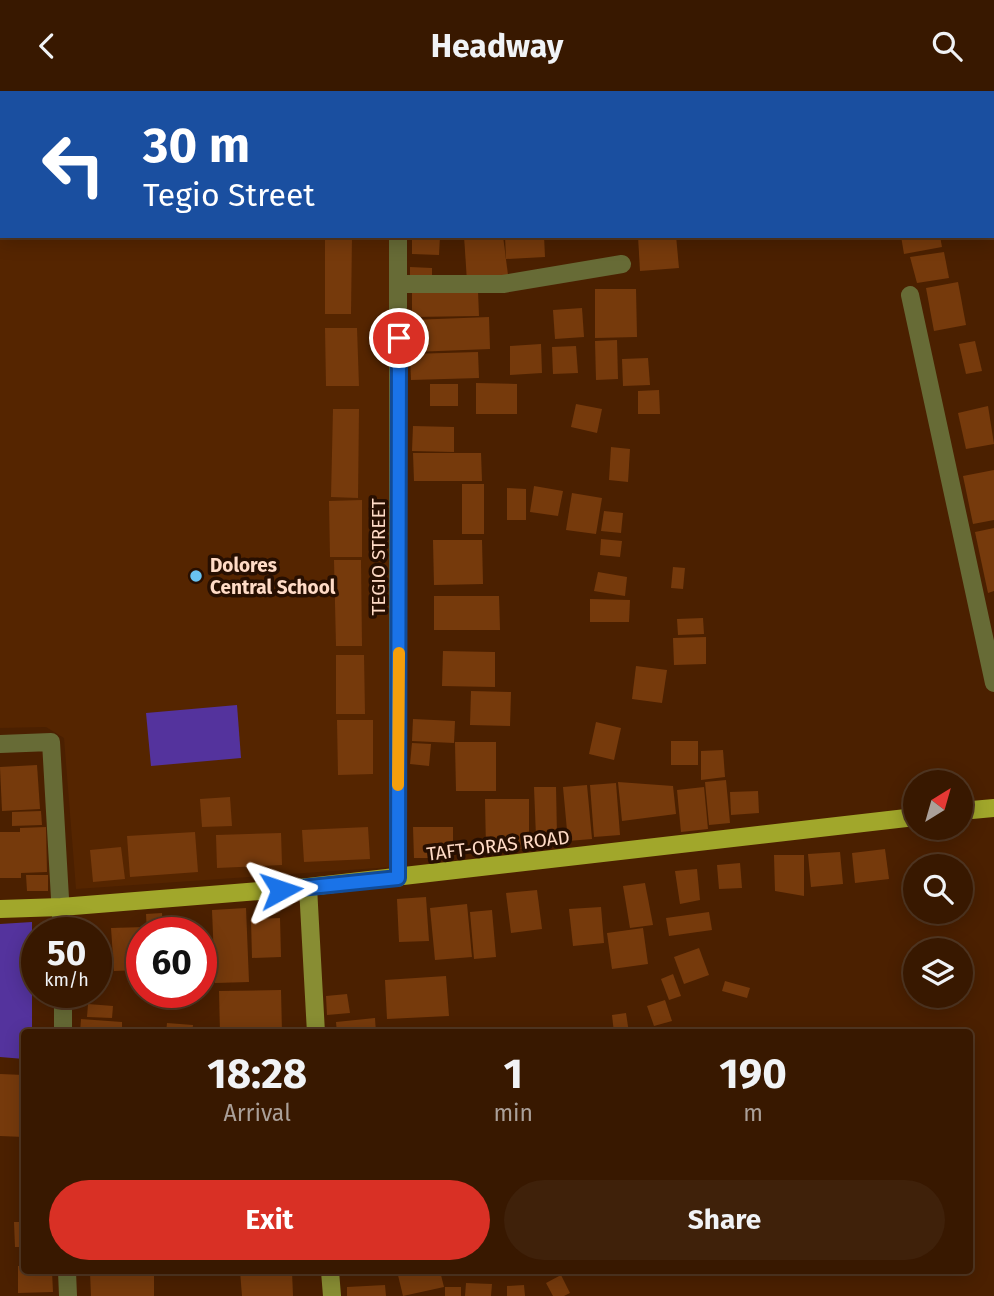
<!DOCTYPE html>
<style>
:root{--surface:#381800;--page:#3f210a;--text:#f1f3f6;--muted:#aba099;--line:#523722;--accent:#d93025}
body{margin:0;font-family:"Fira Sans",sans-serif;background:var(--page);color:var(--text);height:100vh;display:flex;flex-direction:column;font-size:26px;white-space:nowrap}
*{box-sizing:border-box;margin:0}
p{font-size:23px;color:var(--muted)}
.icon{flex:none;width:38px;height:38px;fill:none;stroke:currentColor;stroke-width:2;stroke-linecap:round;stroke-linejoin:round}
.map{position:relative;flex:1;overflow:hidden}
.details{position:absolute;left:21px;top:938px;width:952px;height:245px;display:flex;flex-direction:column;background:var(--surface);border-radius:7px;box-shadow:0 4px 18px #0003,0 0 0 2px var(--line)}
.details>*{flex:none}
.top-card{position:absolute;left:0px;top:0px;width:994px;height:147px;box-shadow:0 4px 18px #0003,0 0 0 2px var(--line);background:#1a4fa0;color:#fff;overflow:hidden}
.needle{width:46px;rotate:37deg}
.controls{position:absolute;left:903px;top:679px;display:grid;gap:14px}
.controls a{display:grid;place-items:center;width:70px;height:70px;border-radius:50%;background:var(--surface);box-shadow:0 4px 18px #0003,0 0 0 2px var(--line);font-size:35px}
.speed{position:absolute;left:21px;top:826px;display:flex;gap:14px;font-size:35px;font-weight:700;text-align:center}
.speed>*{display:grid;place-content:center;width:91px;height:91px;border-radius:50%;background:var(--surface);box-shadow:0 4px 18px #0003,0 0 0 2px var(--line);line-height:1}
.speed small{font-size:18px;font-weight:400}
.speed .limit{border:10px solid #d22;background:#fff;color:#111}
.pin{position:absolute;display:grid;place-items:center;width:60px;height:60px;color:#fff;margin:-30px;border:4px solid #fff;border-radius:50%;box-shadow:0 2px 7px #0007}
.me{position:absolute;width:77px;margin:-38px;rotate:85deg;stroke-linejoin:round;filter:drop-shadow(0 0 5px #0008)}
.turn{display:flex;align-items:center;gap:24px;height:147px;padding:0 28px;font-size:32px}
.turn .icon{width:91px;height:91px;stroke-width:2.5}
.turn b{display:block;font-size:49px;line-height:60px}
.eta{display:flex;justify-content:space-evenly;align-items:center;height:119px;text-align:center}
.eta b{font-size:42px;font-weight:700;line-height:49px}
.button{display:flex;gap:14px;margin-top:auto;padding:14px 28px}
.button a{flex:1;height:80px;border-radius:42px;background:var(--accent);color:#fff;font-size:28px;font-weight:700;line-height:80px;text-align:center}
.button a+a{background:var(--page);color:var(--text)}
header{display:flex;justify-content:space-between;align-items:center;height:91px;padding:0 28px;background:var(--surface);font-size:32px;font-weight:700}
.map>svg:first-child{display:block}
.built{fill:#552500}
.green{fill:#54339d}
.building{fill:#763a0c}
.lines{fill:none;stroke-linecap:round;stroke-linejoin:round}
.street{stroke:#676b36;stroke-width:18}
.secondary{stroke:#888d33;stroke-width:18}
.primary{stroke:#a1a72b;stroke-width:18}
.route-casing{stroke:#114b97;stroke-width:18}
.route{stroke:#1a73e8;stroke-width:12}
.slow{stroke:#f59e0b;stroke-width:12}
.poi-dot{fill:#69c3f1;stroke:#270f01;stroke-width:2.5}
.labels{text-anchor:middle;stroke-width:7;stroke-linejoin:round;paint-order:stroke}
.street-label{font-size:19px;fill:#ffdbc6;stroke:#270f01}
.poi-label{font-size:19px;font-weight:bold;fill:#ffdbc6;stroke:#270f01;text-anchor:start}
</style>
<header><svg class="icon" aria-label="back" viewBox="0 0 24 24"><path d="M15 5l-7 7 7 7"/></svg>Headway<svg class="icon" aria-label="search" viewBox="0 0 24 24"><circle cx="10" cy="10" r="6"/><path d="M15 15l6 6"/></svg></header>
<div class="map">
<svg width="994" height="1205" viewBox="0 0 994 1205">
<rect width="100%" height="100%" fill="#4b2000"/>
<polygon class="built" points="0,0 392,0 2,2 2,145 393,145 392,776 76,798 64,647 46,636 0,637"/>
<g class="green">
<polygon points="237,614 241,667 151,675 146,622"/>
<polygon points="32,831 32,941 24,942 24,968 0,966 0,833"/>
</g>
<g class="building">
<polygon points="325,145 352,145 351,223 325,223"/>
<polygon points="412,145 440,145 439,164 412,163"/>
<polygon points="464,145 503,145 508,184 467,190"/>
<polygon points="505,145 544,145 545,166 506,168"/>
<polygon points="638,145 676,145 679,177 640,180"/>
<polygon points="901,145 940,145 942,156 904,163"/>
<polygon points="944,161 949,187 917,192 910,166"/>
<polygon points="410,176 432,177 432,190 410,189"/>
<polygon points="958,191 966,234 934,240 926,197"/>
<polygon points="595,198 636,198 637,246 595,247"/>
<polygon points="478,200 479,225 412,226 412,201"/>
<polygon points="582,217 584,246 555,248 553,219"/>
<polygon points="489,226 490,258 413,261 411,229"/>
<polygon points="325,237 357,237 359,295 326,295"/>
<polygon points="617,249 618,288 596,289 595,250"/>
<polygon points="975,250 982,280 966,283 959,253"/>
<polygon points="541,253 542,282 510,284 510,255"/>
<polygon points="576,255 578,282 553,283 552,256"/>
<polygon points="478,261 479,287 411,289 410,263"/>
<polygon points="648,267 650,294 623,295 622,268"/>
<polygon points="476,292 517,293 517,323 476,323"/>
<rect x="430" y="293" width="28" height="22"/>
<polygon points="659,299 660,323 638,323 638,300"/>
<polygon points="576,313 602,318 597,342 571,336"/>
<polygon points="988,315 994,353 966,358 958,322"/>
<polygon points="333,318 359,318 358,407 331,406"/>
<polygon points="413,335 454,336 454,361 412,360"/>
<polygon points="611,356 630,358 628,391 609,389"/>
<polygon points="413,362 481,362 482,390 414,390"/>
<polygon points="994,379 994,429 973,433 963,385"/>
<rect x="462" y="393" width="22" height="50"/>
<polygon points="534,395 563,400 558,425 530,421"/>
<polygon points="507,397 526,398 526,429 507,429"/>
<polygon points="572,402 602,407 596,443 566,439"/>
<polygon points="362,409 362,466 330,466 329,410"/>
<polygon points="604,420 623,422 621,442 601,440"/>
<polygon points="994,437 994,500 988,502 975,441"/>
<polygon points="601,448 622,450 620,466 600,464"/>
<polygon points="433,449 482,449 483,493 434,494"/>
<polygon points="334,469 361,469 362,555 336,555"/>
<polygon points="673,476 685,477 683,498 671,497"/>
<polygon points="598,481 627,486 625,505 594,500"/>
<polygon points="434,505 499,505 500,539 434,539"/>
<polygon points="590,508 630,509 629,531 590,531"/>
<polygon points="703,527 704,543 678,544 677,528"/>
<polygon points="706,546 706,573 674,574 673,547"/>
<polygon points="443,560 495,561 495,596 442,595"/>
<polygon points="336,564 364,564 365,623 336,623"/>
<polygon points="636,575 667,579 662,612 632,608"/>
<polygon points="471,600 511,601 510,635 470,634"/>
<polygon points="413,628 455,630 454,652 412,650"/>
<polygon points="337,629 373,629 373,683 338,684"/>
<polygon points="596,631 621,637 614,669 589,663"/>
<rect x="671" y="650" width="27" height="24"/>
<polygon points="455,651 496,651 496,700 456,700"/>
<polygon points="412,652 431,653 429,675 410,673"/>
<polygon points="723,659 725,686 701,689 701,660"/>
<polygon points="37,674 40,718 2,720 0,676"/>
<polygon points="726,689 730,732 709,734 705,691"/>
<polygon points="618,691 673,695 676,723 622,730"/>
<polygon points="616,692 620,744 594,746 590,694"/>
<polygon points="587,694 592,748 568,750 563,696"/>
<polygon points="534,696 556,696 557,745 536,746"/>
<polygon points="704,696 708,738 681,741 677,699"/>
<polygon points="758,700 759,722 731,724 730,701"/>
<polygon points="230,706 232,735 202,736 200,708"/>
<polygon points="485,708 529,708 529,758 486,758"/>
<polygon points="41,720 42,734 12,735 12,721"/>
<polygon points="46,736 47,781 21,782 21,787 0,787 0,741 20,741 20,737"/>
<polygon points="368,736 370,768 304,771 302,739"/>
<polygon points="413,736 453,736 453,767 414,767"/>
<polygon points="195,741 198,781 130,786 127,745"/>
<polygon points="281,742 282,774 217,777 216,744"/>
<polygon points="121,756 125,788 93,791 90,759"/>
<polygon points="885,758 889,788 855,792 852,762"/>
<polygon points="840,761 843,793 811,796 808,763"/>
<polygon points="774,764 804,764 804,805 775,800"/>
<polygon points="740,772 742,797 719,798 717,774"/>
<polygon points="697,778 700,809 680,813 675,780"/>
<polygon points="26,784 48,784 48,800 27,800"/>
<polygon points="645,792 653,834 630,837 623,795"/>
<polygon points="537,799 542,838 511,842 506,802"/>
<polygon points="426,806 429,850 399,851 397,808"/>
<polygon points="467,813 472,866 435,869 430,817"/>
<polygon points="601,816 604,852 573,855 569,818"/>
<polygon points="246,817 249,891 215,892 212,819"/>
<polygon points="492,819 496,866 474,868 470,821"/>
<polygon points="709,821 712,839 669,845 666,827"/>
<polygon points="162,822 163,842 147,842 146,823"/>
<polygon points="280,827 281,866 252,867 251,828"/>
<polygon points="145,836 146,842 142,842 142,879 114,880 111,837"/>
<polygon points="643,837 648,873 612,878 607,842"/>
<polygon points="699,857 709,884 684,893 674,866"/>
<polygon points="673,883 681,905 669,909 661,888"/>
<polygon points="446,885 449,925 387,928 385,889"/>
<polygon points="725,890 750,897 747,907 722,900"/>
<polygon points="281,899 282,942 220,942 219,900"/>
<polygon points="347,903 350,922 327,924 326,905"/>
<polygon points="665,909 672,930 654,935 647,915"/>
<polygon points="88,913 113,915 112,927 87,926"/>
<polygon points="626,922 629,942 614,942 612,924"/>
<polygon points="375,927 376,942 337,942 336,931"/>
<polygon points="81,928 122,931 122,942 80,942"/>
<polygon points="167,932 193,934 192,942 166,942"/>
<polygon points="0,983 24,984 24,1046 0,1045"/>
<polygon points="14,1131 24,1131 24,1156 15,1156"/>
<polygon points="18,1175 24,1175 24,1180 52,1180 53,1201 18,1202"/>
<polygon points="154,1180 154,1205 91,1205 90,1181"/>
<polygon points="240,1180 292,1180 293,1205 242,1205"/>
<polygon points="397,1180 440,1180 444,1196 403,1205"/>
<polygon points="561,1184 570,1202 564,1205 553,1205 546,1192"/>
<polygon points="466,1192 492,1193 491,1205 465,1205"/>
<polygon points="385,1194 386,1205 347,1205 347,1196"/>
<polygon points="524,1194 525,1205 507,1205 507,1195"/>
<rect x="445" y="1196" width="16" height="9"/>
</g>
<g class="lines">
<g class="street">
<polyline points="396,0 396,2"/>
<polyline points="399,193 503,193 622,173"/>
<polyline points="910,204 994,592"/>
<polyline points="0,653 51,651 62,842"/>
<polyline points="398,787 398,145"/>
<polyline points="63,901 63,942"/>
<polyline points="67,1180 68,1205"/>
</g>
<g class="secondary">
<polyline points="308,796 316,942"/>
<polyline points="330,1180 332,1205"/>
</g>
<g class="primary">
<polyline points="961,720 994,717"/>
<polyline points="0,818 61,816 308,796 915,726"/>
</g>
</g>
<g class="lines">
<g class="route-casing">
<polyline id="route" points="281,799 398,787 399,247"/>
</g>
<use href="#route" class="route"/>
<polyline class="slow" points="398,694 399,562"/>
</g>
<circle class="poi-dot" cx="196" cy="485" r="7"/>
<g class="labels">
<g class="street-label">
<text transform="translate(378 466) rotate(-90)" y="7">TEGIO STREET</text>
<text transform="translate(498 754) rotate(-7)" y="7">TAFT-ORAS ROAD</text>
</g>
<g class="poi-label">
<text x="210" y="481">Dolores<tspan x="210" dy="22">Central School</tspan></text>
</g>
</g>
</svg>
<div class="controls">
<a><svg class="needle" viewBox="-14 -14 28 28"><path d="M0-13l5 13h-10z" fill="#e53935"/><path d="M0 13l5-13h-10z" fill="#aba099"/></svg></a>
<a><svg class="icon" aria-label="search" viewBox="0 0 24 24"><circle cx="10" cy="10" r="6"/><path d="M15 15l6 6"/></svg></a>
<a><svg class="icon" aria-label="layers" viewBox="0 0 24 24"><path d="M12 4l9 5-9 5-9-5zM3 14l9 5 9-5"/></svg></a>
</div>
<div class="speed"><div>50<small>km/h</small></div><div class="limit">60</div></div>
<div class="pin" style="left:399px;top:247px;background:#d93025"><svg class="icon" aria-label="arrive" viewBox="0 0 24 24"><path d="M6 21V4h12l-3 4 3 4H6"/></svg></div>
<svg class="me" style="left:281px;top:799px" viewBox="-20 -20 40 40"><path d="M0-17L14 15 0 8-14 15z" fill="#1a73e8" stroke="#fff" stroke-width="4"/></svg>
<div class="top-card">
<div class="turn"><svg class="icon" aria-label="left" viewBox="0 0 24 24"><path d="M17 20v-9H6M10 6l-5 5 5 5"/></svg><div><b>30 m</b>Tegio Street</div></div>
</div>
<section class="details">
<div class="eta">
<div><b>18:28</b><p>Arrival</p></div>
<div><b>1</b><p>min</p></div>
<div><b>190</b><p>m</p></div>
</div>
<div class="button"><a>Exit</a><a>Share</a></div>
</section>
</div>
